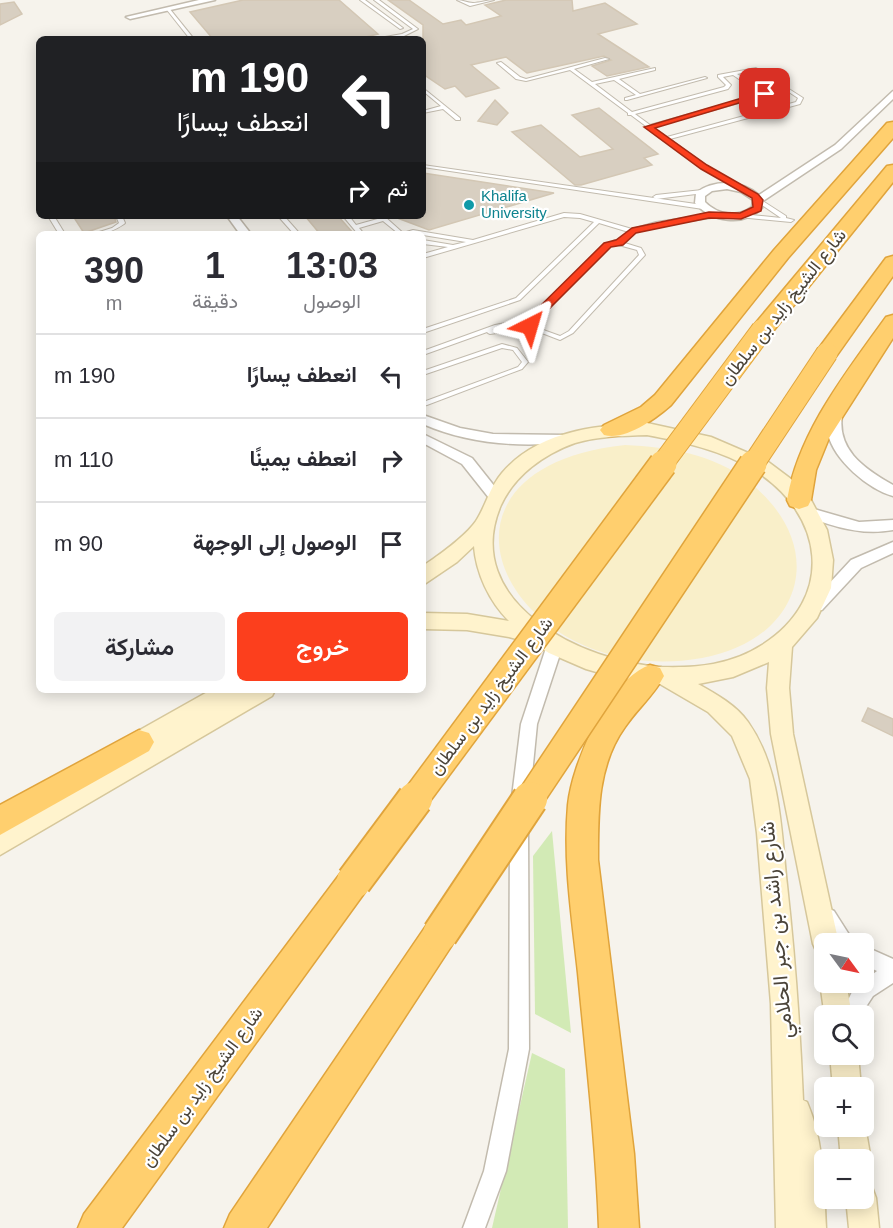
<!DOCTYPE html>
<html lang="ar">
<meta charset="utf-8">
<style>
:root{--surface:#fff;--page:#f2f2f3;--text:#2b2b33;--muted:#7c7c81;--line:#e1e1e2;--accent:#fc3f1d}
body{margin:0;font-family:Arial,Vazirmatn,sans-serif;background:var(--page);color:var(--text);direction:rtl;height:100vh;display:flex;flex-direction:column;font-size:22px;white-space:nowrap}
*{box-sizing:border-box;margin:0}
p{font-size:20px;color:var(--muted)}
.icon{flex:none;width:33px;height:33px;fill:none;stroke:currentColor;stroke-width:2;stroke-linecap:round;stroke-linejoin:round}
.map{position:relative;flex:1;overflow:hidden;direction:ltr}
.side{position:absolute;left:36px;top:231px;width:390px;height:462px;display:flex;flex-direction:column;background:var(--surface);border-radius:9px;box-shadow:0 3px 15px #0003;direction:rtl}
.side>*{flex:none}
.banner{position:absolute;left:36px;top:36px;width:390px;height:183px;border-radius:9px;box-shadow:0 3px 15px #0003;direction:rtl;background:#202124;color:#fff;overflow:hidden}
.needle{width:39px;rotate:123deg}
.controls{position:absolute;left:814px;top:933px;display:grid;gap:12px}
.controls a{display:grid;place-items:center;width:60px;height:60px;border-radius:9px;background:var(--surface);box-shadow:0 3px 15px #0003;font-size:30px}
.pin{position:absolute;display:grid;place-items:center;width:51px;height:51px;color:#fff;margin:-26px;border-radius:12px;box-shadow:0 3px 9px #0006}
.me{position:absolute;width:66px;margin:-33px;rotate:40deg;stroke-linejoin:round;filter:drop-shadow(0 0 4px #0008)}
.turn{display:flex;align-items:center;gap:21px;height:126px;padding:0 18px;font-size:27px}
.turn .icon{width:78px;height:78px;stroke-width:2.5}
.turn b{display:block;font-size:42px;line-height:51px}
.then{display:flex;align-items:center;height:57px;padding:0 18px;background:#0003;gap:12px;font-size:22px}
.eta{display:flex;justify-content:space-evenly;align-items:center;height:102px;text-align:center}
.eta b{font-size:36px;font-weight:600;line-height:42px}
.primary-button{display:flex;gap:12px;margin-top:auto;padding:12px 18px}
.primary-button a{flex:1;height:69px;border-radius:9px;background:var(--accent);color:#fff;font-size:24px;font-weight:600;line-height:69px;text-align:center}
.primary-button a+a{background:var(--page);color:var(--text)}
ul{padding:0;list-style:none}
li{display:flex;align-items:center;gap:18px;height:84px;padding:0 18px;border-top:2px solid var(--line)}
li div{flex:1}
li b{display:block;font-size:22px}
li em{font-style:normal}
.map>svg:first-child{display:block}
.green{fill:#d2eab5}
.sand{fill:#f9efc9}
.building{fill:#d8cfc1;stroke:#d3c7b4;stroke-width:1.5}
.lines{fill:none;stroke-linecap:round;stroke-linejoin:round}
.service-casing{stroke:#c2bbae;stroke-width:2}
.minor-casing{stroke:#c2bbae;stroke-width:3}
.secondary-casing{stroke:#d6c79b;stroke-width:3}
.motorway-casing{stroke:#e0a43c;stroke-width:3}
.service{fill:#fff;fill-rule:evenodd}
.minor{fill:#fff;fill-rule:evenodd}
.secondary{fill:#fff3cd;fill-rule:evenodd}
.motorway{fill:#ffcf6e;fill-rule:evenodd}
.motorway-bridge-far2-casing{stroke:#e0a43c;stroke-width:23;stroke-linecap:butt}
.motorway-bridge-far1-casing{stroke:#e0a43c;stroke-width:30;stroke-linecap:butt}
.motorway-bridge-casing{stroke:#e0a43c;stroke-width:38;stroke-linecap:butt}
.motorway-bridge-far2{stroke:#ffcf6e;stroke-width:21}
.motorway-bridge-far1{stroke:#ffcf6e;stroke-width:27}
.motorway-bridge{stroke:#ffcf6e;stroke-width:34}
.route{fill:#fc3f1d;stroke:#a42913;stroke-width:1.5}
.culture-dot{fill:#0f9aa8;stroke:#fff;stroke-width:2}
.labels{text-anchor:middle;stroke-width:4.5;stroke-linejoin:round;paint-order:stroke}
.far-culture-label{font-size:15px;fill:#0d838f;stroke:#fff;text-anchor:start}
.street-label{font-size:18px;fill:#4b4439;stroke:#fff}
.near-street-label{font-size:21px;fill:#4b4439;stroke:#fff}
</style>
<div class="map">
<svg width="893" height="1228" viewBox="0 0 893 1228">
<rect width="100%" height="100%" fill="#f6f3ec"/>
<g class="green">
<polygon points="552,831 571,1033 535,1014 533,856"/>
<polygon points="532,1053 565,1069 568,1228 492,1228"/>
</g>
<path class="sand" d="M625,445C669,447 714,454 749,482C831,547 802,640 702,658C512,692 397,470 625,445Z"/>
<g class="building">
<polygon points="243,0 339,0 378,34 357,39 213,39 190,12"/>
<polygon points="388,0 409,0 443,24 461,20 466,25 501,16 485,5 506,0 572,0 573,11 605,3 637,24 598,34 649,67 607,76 592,66 611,60 604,56 527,73 506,57 471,65 499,88 466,97 455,86 445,89 423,74 423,25"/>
<polygon points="14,2 22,14 0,25 0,4"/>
<polygon points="495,100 508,113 497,125 478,121"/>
<polygon points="599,108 658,154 644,158 652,165 581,185 575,185 512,132 541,125 580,157 613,149 572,115"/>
<polygon points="423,173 554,193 429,230 392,216 423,216"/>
<polygon points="73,216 114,216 116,222 84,233"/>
<polygon points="305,216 338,216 354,234 320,234"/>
<polygon points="868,708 893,719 893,736 862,721"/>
</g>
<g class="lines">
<g class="service-casing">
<g id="service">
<polygon points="360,0 365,0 403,28 400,29"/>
<polygon points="374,0 379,0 418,29 398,39 393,39 396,37 374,39 402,34 413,29"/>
<path d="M457,0C463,0 467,3 473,3C480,3 487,0 494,0L470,6Z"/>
<polygon points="167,8 169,8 194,39 190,39 167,10"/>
<path d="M605,58L609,59L574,69L592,82L655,68V70L619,79L640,94L705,77L707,78L627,100H625V98L636,95L614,80L595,84L632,112L724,87L726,85L718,77V75L756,68L803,98L800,104L670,139L706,166L743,187V189L741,190L702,168L631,115H628V113L570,70L526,81L516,79L497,63L501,62L520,77L526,79ZM755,70L798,98L796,102L785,105L737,74ZM733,75L761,94L650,125L635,114L728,89L731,85L723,77ZM764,96L781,106L667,137L653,127Z"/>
<polygon points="423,88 460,118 460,120 456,120 443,109 423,113 423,111 441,106 423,91"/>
<polygon points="423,165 703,205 706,207 703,209 423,167"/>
<polygon points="702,190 704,191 704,193 656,199 653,197 656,195"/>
<polygon points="758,198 786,216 786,218 794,220 791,222 739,217 739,215 741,214 781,218 756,201 756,199"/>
<polygon points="564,213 580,214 632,229 656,222 718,213 721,215 718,217 657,226 632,233 599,223 520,300 423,333 423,329 516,298 594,222 580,218 564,217 423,258 423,254 448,247 423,244 423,240 453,245 466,242 423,235 423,234 399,234 383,221 359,228 364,234 358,234 343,216 349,216 356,225 381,218 378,216 384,216 403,233 413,230 473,240"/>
<polygon points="48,216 54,216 65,234 59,234"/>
<path d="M116,216H122L125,223L124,224C114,231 105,234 93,234L112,228L119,223Z"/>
<polygon points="278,216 284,216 300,234 294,234"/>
<path d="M615,240L641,248L645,255L573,333L560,340L529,328L490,334L488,333L487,332L423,355V351L495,325L529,319L606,244ZM615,244L637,250L639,255L569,331L560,336L535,327L533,321L535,320L610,246ZM528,323V325L492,330L498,328Z"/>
<polygon points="502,344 517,348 528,362 522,369 427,405 423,406 423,399 426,401 518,367 522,362 513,350 502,348 423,375 423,371"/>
</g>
</g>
<g class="minor-casing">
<g id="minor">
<polygon points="199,0 215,0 130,19 126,17"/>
<path d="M893,91V99L841,149L763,201L762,208C744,227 711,222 695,203L696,193C714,179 742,180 759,195L835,145ZM727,189L741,192L753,200L752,207C737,218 718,215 705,202V196L712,191Z"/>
<polygon points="227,216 237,216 251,234 240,234"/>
<path d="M837,406L843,410C834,448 863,468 893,485V496C868,489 834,460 828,434C827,425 829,418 831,410Z"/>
<path d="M423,415L460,428L493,434L566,435L573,439C567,446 555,444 546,444C504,446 462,441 423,424Z"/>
<polygon points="423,434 472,458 499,492 501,495 499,498 489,498 462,464 423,443"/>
<path d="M807,507L859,522L893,520V530C860,536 833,526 802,515L800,512Z"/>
<polygon points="893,542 893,553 861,568 822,610 812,610 810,606 812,602 851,560"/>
<polygon points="555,639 560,641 563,645 537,724 529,805 526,810 520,813 514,810 511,805 521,724 547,645 550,641"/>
<polygon points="519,821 525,824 528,829 529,1049 506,1171 485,1228 463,1228 484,1171 509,1049 510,829 513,824"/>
<polygon points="827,908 834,911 855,944 833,944 830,940 818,917 820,911"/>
<polygon points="864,946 893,959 893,983 873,996 860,1016 840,1016 854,988 877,971 864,965"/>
</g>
</g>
<g class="secondary-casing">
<g id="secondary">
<path d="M647,423L711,437L767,461L791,479L811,500L827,530L833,560L831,588L817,618L792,647L789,688L793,734L839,944H825V956L817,953L813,944L771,734L767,688L769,662L733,677L698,684C716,694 736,705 748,722C781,769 781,830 787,885C795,957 800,1028 803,1100L807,1102C824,1141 824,1186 826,1228H776L771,1004L757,833L750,779L732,736L708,712L660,684L617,678L586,669L549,653L535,644L509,637L467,630L423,629V613L467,614L509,621C489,601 476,573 474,546L457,562L423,585V566C439,555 465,537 476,521C486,506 489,488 502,473C538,431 596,425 647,423ZM647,435C684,442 721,450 754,470C825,514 836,598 762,645C731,665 697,668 662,667C584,663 459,603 501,505C515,475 544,454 575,443C598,436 624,436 647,435Z"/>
<polygon points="211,690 241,690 239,693 245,690 275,690 272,696 0,855 0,831 138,751 131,749 127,742 131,735"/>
<polygon points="825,972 825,982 846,982 852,1016 825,1018 820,982"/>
<polygon points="830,1054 858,1054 861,1088 833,1088"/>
<polygon points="864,1120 871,1160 864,1171 864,1160 841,1160 838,1126 864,1126"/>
<polygon points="864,1184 872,1187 876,1198 879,1228 849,1228 846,1198 864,1198"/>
</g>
</g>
<g class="motorway-casing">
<g id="motorway">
<path d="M893,122V138L788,258L671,405C655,419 625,441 604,435L600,430L604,425L641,407L655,395L774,250L887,123Z"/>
<polygon points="893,165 893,182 770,335 754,335 751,330 754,325 887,166"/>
<polygon points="893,256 893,276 835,358 819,358 816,353 819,348 886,258"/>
<path d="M893,315V338L829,438L816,470L811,500L808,506L799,509L790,506L787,500C799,431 846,373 886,317Z"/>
<path d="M650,665L660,668L664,676C654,695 637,709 625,727C597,766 598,814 598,860L634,1154L639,1228H599C596,1143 586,1058 578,973C572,917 563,862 568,805C572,764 608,679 650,665Z"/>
<polygon points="139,730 149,733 154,742 149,751 0,835 0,805"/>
<polygon points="354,866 365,870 370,881 365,892 122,1228 78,1228 84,1214 343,870"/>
<polygon points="440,918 452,923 457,934 452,945 267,1228 224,1228 230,1214 428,923"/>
</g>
</g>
<use href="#service" class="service"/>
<use href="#minor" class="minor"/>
<use href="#secondary" class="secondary"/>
<use href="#motorway" class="motorway"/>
<g class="motorway-bridge-far2-casing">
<g id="motorway-bridge-far2">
<polyline points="661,466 762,330"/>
<polyline points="752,466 827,353"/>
</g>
</g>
<g class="motorway-bridge-far1-casing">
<g id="motorway-bridge-far1">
<polyline points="414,800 663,464"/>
<polyline points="529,800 753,464"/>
</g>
</g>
<g class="motorway-bridge-casing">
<g id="motorway-bridge">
<polyline points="354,881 415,799"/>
<polyline points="440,934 530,799"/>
</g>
</g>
<use href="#motorway-bridge-far2" class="motorway-bridge-far2"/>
<use href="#motorway-bridge-far1" class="motorway-bridge-far1"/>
<use href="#motorway-bridge" class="motorway-bridge"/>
</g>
<polygon class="route" points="762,92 769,94 655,128 707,165 758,194 763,200 761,211 741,219 709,218 636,233 623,245 611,247 536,322 534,328 526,328 527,319 604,243 616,240 632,228 709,212 740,213 753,207 752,198 701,169 644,127"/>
<circle class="culture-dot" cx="469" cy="205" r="6"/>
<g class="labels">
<g class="far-culture-label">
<text x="481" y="201">Khalifa<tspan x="481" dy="17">University</tspan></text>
</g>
<g class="street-label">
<text transform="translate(783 307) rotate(-52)" y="6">شارع الشيخ زايد بن سلطان</text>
<text transform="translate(491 696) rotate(-53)" y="6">شارع الشيخ زايد بن سلطان</text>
<text transform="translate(202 1087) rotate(-54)" y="6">شارع الشيخ زايد بن سلطان</text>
</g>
<g class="near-street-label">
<text transform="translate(776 930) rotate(-95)" y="7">شارع راشد بن جبر الحلامي</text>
</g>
</g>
</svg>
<div class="controls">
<a><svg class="needle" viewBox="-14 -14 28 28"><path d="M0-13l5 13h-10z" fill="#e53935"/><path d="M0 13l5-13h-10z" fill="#7c7c81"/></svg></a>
<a><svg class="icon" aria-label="search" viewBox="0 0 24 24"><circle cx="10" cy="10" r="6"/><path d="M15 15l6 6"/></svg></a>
<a>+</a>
<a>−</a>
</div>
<div class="pin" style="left:765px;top:94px;background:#d93025"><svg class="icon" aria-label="arrive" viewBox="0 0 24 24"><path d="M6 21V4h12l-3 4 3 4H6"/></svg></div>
<svg class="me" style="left:530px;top:326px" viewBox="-20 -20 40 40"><path d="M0-17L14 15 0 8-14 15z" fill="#fc3f1d" stroke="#fff" stroke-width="4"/></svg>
<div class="banner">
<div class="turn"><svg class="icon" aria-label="left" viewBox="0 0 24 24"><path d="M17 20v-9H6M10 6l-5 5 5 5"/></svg><div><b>190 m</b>انعطف يسارًا</div></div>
<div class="then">ثم<svg class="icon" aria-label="right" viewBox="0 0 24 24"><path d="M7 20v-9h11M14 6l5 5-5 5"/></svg></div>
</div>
<section class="side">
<div class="eta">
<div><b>13:03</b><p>الوصول</p></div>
<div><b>1</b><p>دقيقة</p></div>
<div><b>390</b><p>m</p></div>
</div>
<ul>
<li><svg class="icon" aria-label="left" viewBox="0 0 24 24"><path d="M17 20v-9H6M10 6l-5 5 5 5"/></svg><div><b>انعطف يسارًا</b></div><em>190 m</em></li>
<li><svg class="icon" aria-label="right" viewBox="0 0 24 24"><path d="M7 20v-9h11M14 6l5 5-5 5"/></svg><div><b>انعطف يمينًا</b></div><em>110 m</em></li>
<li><svg class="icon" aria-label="arrive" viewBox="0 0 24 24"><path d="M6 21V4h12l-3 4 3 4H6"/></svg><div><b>الوصول إلى الوجهة</b></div><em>90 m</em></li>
</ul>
<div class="primary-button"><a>خروج</a><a>مشاركة</a></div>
</section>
</div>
